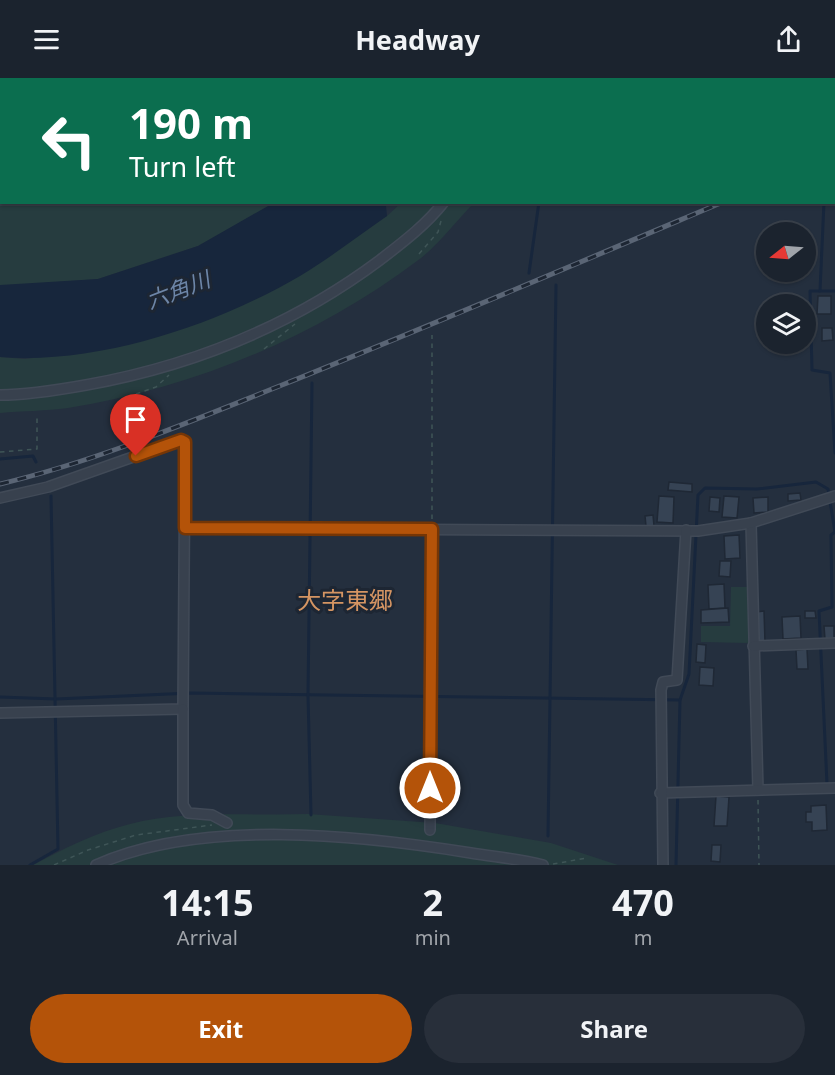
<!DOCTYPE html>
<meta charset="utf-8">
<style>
:root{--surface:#1b232e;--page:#282f3a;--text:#f1f3f6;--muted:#a0a4aa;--line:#39404a;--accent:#b45309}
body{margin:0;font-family:"Noto Sans","Noto Sans JP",sans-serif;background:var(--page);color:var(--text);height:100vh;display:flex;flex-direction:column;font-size:22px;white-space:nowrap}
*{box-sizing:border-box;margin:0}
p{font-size:20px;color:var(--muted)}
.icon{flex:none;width:33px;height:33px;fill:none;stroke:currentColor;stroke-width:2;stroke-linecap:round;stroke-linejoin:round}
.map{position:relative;height:787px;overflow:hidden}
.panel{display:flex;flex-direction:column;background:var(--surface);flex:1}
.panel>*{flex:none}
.hud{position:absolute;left:0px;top:0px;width:836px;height:126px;box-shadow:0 2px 4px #0004,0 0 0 2px var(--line);background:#0b6e4f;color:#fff;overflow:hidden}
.needle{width:39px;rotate:253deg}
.controls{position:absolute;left:756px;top:144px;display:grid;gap:12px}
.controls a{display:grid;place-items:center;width:60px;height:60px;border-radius:50%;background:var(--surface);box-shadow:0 2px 4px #0004,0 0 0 2px var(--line);font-size:30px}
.pin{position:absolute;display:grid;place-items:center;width:51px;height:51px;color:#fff;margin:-62px -26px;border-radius:50% 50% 50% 0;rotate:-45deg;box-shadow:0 0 6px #0007}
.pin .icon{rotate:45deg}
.me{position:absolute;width:66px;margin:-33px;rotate:0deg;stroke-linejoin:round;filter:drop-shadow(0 0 4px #0008)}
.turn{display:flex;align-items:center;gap:21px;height:126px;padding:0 30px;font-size:27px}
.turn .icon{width:78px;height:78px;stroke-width:2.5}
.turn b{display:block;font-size:42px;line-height:51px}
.eta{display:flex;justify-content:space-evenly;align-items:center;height:102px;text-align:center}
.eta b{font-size:36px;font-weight:700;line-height:42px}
.action{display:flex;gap:12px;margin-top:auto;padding:12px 30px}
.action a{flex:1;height:69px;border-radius:36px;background:var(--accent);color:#fff;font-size:24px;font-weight:700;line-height:69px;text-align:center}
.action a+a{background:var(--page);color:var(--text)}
header{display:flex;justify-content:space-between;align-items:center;height:78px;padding:0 30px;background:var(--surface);font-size:27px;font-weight:700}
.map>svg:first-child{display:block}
.green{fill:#263c3f}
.water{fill:#17263c}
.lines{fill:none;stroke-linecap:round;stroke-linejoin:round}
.stream{stroke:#17263c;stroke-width:3}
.building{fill:#364354;stroke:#1f2835;stroke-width:1.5}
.street-casing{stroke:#414a57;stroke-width:12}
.path{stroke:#3f5557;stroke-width:1.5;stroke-dasharray:4.5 4.5;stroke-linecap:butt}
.street{stroke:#38414e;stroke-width:9}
.rail-casing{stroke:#5a6575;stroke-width:5}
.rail{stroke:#1d2633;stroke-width:3;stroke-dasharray:9;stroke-linecap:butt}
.route-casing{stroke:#753606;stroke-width:15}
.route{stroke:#b45309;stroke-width:10}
.labels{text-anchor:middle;stroke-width:6;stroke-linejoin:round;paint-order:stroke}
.water-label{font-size:22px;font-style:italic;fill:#6d86a8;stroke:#1d2633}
.quarter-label{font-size:24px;fill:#d59563;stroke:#1d2633}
</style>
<header><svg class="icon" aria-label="menu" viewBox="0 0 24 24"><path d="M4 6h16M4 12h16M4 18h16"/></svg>Headway<svg class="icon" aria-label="share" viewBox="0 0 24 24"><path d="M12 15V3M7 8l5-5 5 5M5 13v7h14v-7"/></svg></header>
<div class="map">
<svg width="835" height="787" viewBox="0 0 835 787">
<rect width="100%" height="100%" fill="#242f3e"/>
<g class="green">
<polygon points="0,76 2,124 275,125 198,168 98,201 5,208 0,207"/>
<path d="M401,125H474C456,143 438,168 417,183C316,259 193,310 68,330C46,333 22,333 0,335V279L25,281L119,269L387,138Z"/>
<polygon points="731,509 749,509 749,565 701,564 701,548 730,548"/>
<path d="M308,736L435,745L551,765L618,787H33C63,771 97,754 130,746C184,732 252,738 308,736Z"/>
</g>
<path class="water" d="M275,124L401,125L398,128L392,125L386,128L387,138C358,158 330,180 300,198C216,247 99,287 0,279V207L98,201L198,168Z"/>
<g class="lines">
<g class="stream">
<polyline points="616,2 616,0"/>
<polyline points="824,124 820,213 810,213 812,292 830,295 835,375"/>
<polyline points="529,195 539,124"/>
<polyline points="820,213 835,213"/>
<polyline points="0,381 33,378 36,384"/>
<polyline points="0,619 56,621 191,615 680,622"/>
<polyline points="827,706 819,533 832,529 831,457 835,454"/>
<polyline points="311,737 308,617 312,305"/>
<polyline points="548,758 556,207"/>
<polyline points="30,787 58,771 51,418"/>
<polyline points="676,787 680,622 689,596 698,417 705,410 757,411 816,404 828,411 835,454"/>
</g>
</g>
<g class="building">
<polygon points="818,218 831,218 831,236 817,236"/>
<polygon points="822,250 832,250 833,262 822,263"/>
<polygon points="669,404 692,406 692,414 668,412"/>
<polygon points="800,415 801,422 788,423 788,416"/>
<polygon points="659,418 674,419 673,445 657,444"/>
<polygon points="724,418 739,419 737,440 722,439"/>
<polygon points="710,419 720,420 719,434 709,433"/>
<polygon points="768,419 768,434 754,435 753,420"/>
<polygon points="653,437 654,448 646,448 645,438"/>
<polygon points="739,457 740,480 725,481 724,458"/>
<polygon points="720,483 731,483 730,499 719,498"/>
<polygon points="724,506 725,530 709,531 708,507"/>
<polygon points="728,530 729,544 701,545 701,532"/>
<polygon points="764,533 765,564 757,565 756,534"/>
<polygon points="805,533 815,533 816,540 805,540"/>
<polygon points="800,538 801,560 783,561 782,539"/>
<polygon points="824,548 834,548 834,560 825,561"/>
<polygon points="697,566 706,567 705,585 696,584"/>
<polygon points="807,571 808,591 797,591 796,572"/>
<polygon points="700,589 714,590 713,608 699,607"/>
<polygon points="716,718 729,719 727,748 714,748"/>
<polygon points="826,727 827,752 812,753 812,744 806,744 806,734 811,734 811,728"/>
<polygon points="712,767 721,767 720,784 711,783"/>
</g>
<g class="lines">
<g class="street-casing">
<g id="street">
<polyline points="798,0 798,2"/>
<polyline points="284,2 286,0"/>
<polyline points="565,2 567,0"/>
<polyline points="646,2 646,0"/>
<polyline points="754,2 755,0"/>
<polyline points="834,93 835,96"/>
<polyline points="0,122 2,122"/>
<path d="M0,317C28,317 58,312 86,307C192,288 293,247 380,182C402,165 426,147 444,124"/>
<polyline points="0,420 48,409 181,362 185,364 183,631 0,635"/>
<polyline points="751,445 758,712"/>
<polyline points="185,450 698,453 751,445 835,418"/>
<polyline points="753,568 835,565"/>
<polyline points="183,631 183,727 188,735 212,737 227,745"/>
<polyline points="660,715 835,710"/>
<polyline points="430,752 432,451"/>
<path d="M96,787C201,740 360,757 471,775C495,779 520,781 543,787"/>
<polyline points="663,787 661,612 663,604 677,602 686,452"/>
</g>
</g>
<g class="path">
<polyline points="419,176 438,154 441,143"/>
<polyline points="264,271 295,246"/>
<polyline points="136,316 156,309 169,297"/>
<polyline points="0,374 37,371 37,340"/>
<polyline points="432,441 432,257"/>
<polyline points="758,722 759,787"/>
<polyline points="553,786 587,780"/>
<polyline points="54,787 88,772 136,757 212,747"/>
</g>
<use href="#street" class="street"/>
<g class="rail-casing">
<g id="rail">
<polyline points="834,78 835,78"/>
<path d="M0,406C97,383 189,344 282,307C430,248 576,186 723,124"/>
</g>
</g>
<use href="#rail" class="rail"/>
</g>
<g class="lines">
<g class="route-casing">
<polyline id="route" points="136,378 181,362 185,364 185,450 432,451 430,710"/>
</g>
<use href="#route" class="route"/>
</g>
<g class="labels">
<g class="water-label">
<text transform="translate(178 212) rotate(-21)" y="8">六角川</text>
</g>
<g class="quarter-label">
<text x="345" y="531">大字東郷</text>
</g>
</g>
</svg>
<div class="controls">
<a><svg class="needle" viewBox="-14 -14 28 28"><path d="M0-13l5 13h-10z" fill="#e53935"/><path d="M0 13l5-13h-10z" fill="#a0a4aa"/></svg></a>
<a><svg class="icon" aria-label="layers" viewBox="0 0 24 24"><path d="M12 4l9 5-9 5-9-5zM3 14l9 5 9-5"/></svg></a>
</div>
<div class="pin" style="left:136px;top:378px;background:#d93025"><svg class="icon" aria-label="arrive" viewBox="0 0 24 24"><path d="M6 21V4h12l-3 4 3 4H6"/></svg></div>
<svg class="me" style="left:430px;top:710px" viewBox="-20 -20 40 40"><circle r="17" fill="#b45309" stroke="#fff" stroke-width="3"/><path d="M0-11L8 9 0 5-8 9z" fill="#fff"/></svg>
<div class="hud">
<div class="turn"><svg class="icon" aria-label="left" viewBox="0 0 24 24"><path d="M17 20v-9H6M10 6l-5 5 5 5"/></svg><div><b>190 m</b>Turn left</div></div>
</div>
</div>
<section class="panel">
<div class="eta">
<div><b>14:15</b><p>Arrival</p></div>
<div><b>2</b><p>min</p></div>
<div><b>470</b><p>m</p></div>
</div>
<div class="action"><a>Exit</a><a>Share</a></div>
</section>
